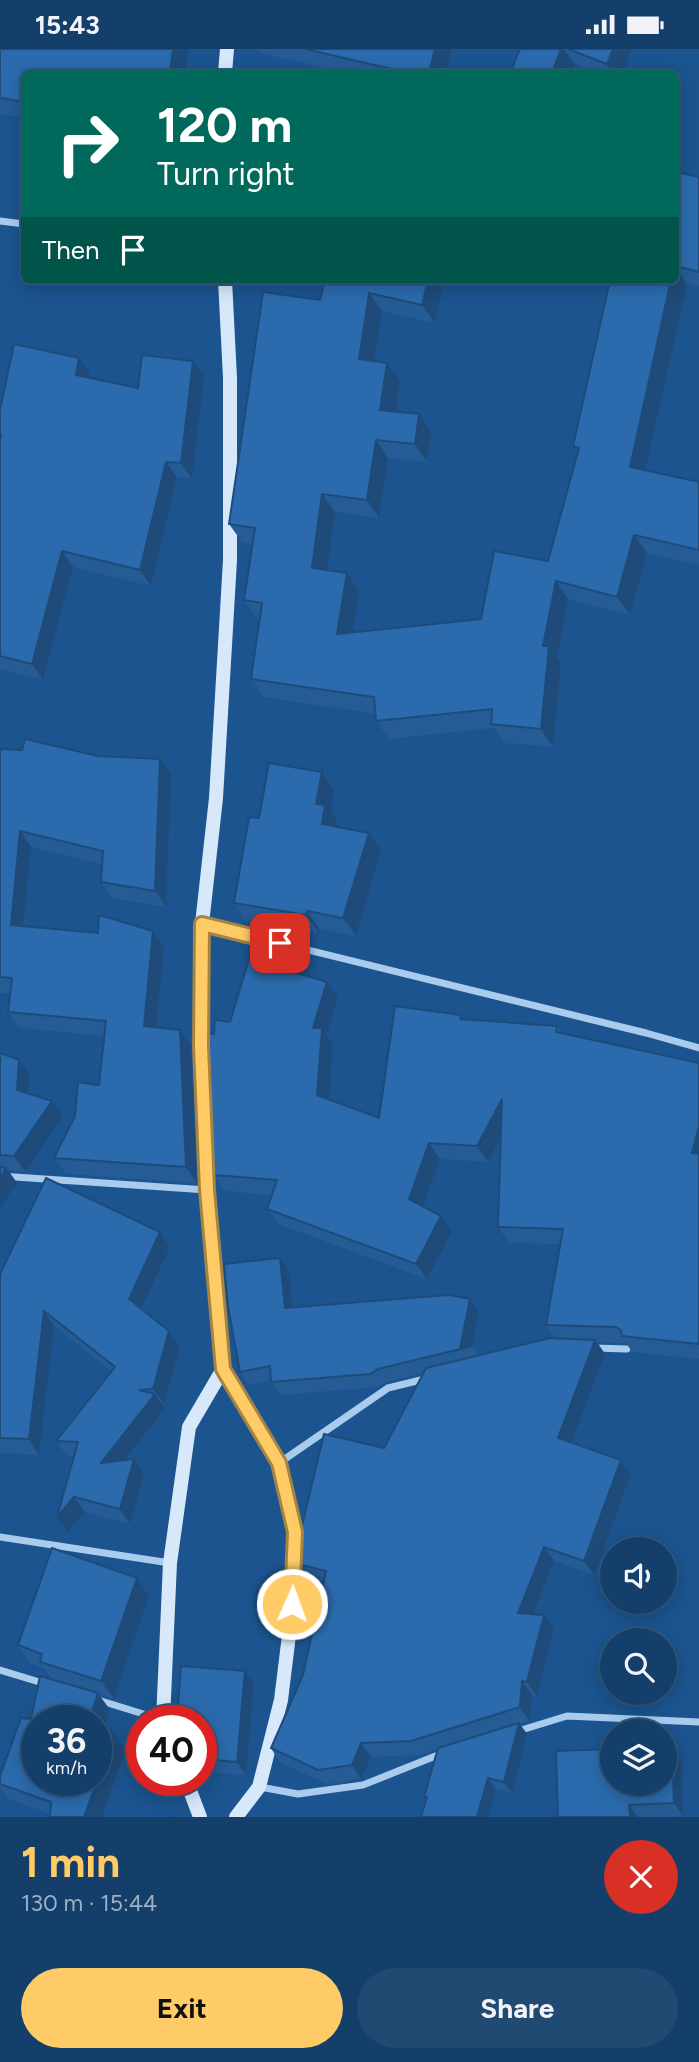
<!DOCTYPE html>
<meta charset="utf-8">
<style>
:root{--surface:#143f6b;--page:#214a73;--text:#f1f3f6;--muted:#9dafc1;--line:#33587e;--accent:#fecb67}
body{margin:0;font-family:Figtree,sans-serif;background:var(--page);color:var(--text);height:100vh;display:flex;flex-direction:column;font-size:26px;white-space:nowrap}
*{box-sizing:border-box;margin:0}
p{font-size:23px;color:var(--muted)}
.icon{flex:none;width:38px;height:38px;fill:none;stroke:currentColor;stroke-width:2;stroke-linecap:round;stroke-linejoin:round}
.map{position:relative;height:1768px;overflow:hidden}
.side{display:flex;flex-direction:column;background:var(--surface);flex:1}
.side>*{flex:none}
.banner{position:absolute;left:21px;top:21px;width:658px;height:214px;border-radius:10px;box-shadow:0 4px 18px #0003,0 0 0 2px var(--line);background:#00695c;color:#fff;overflow:hidden}
.tools{position:absolute;left:600px;top:1488px;display:grid;gap:14px}
.tools a{display:grid;place-items:center;width:77px;height:77px;border-radius:50%;background:var(--surface);box-shadow:0 4px 18px #0003,0 0 0 2px var(--line);font-size:35px}
.speed{position:absolute;left:21px;top:1656px;display:flex;gap:14px;font-size:35px;font-weight:700;text-align:center}
.speed>*{display:grid;place-content:center;width:91px;height:91px;border-radius:50%;background:var(--surface);box-shadow:0 4px 18px #0003,0 0 0 2px var(--line);line-height:1}
.speed small{font-size:18px;font-weight:400}
.speed .limit{border:10px solid #d22;background:#fff;color:#111}
.pin{position:absolute;display:grid;place-items:center;width:60px;height:60px;color:#fff;margin:-30px;border-radius:14px;box-shadow:0 4px 10px #0006}
.me{position:absolute;width:77px;margin:-38px;rotate:2deg;stroke-linejoin:round;filter:drop-shadow(0 0 5px #0008)}
.turn{display:flex;align-items:center;gap:24px;height:147px;padding:0 21px;font-size:32px}
.turn .icon{width:91px;height:91px;stroke-width:2.5}
.turn b{display:block;font-size:49px;line-height:60px}
.then{display:flex;align-items:center;height:66px;padding:0 21px;background:#0003;gap:14px;font-size:26px}
.round{display:grid;place-items:center;flex:none;width:74px;height:74px;border-radius:37px;background:var(--page)}
.head{display:flex;align-items:center;justify-content:space-between;height:119px;padding:0 21px}
h1{font-size:42px;font-weight:700;line-height:52px;color:var(--accent)}
.primary-button{display:flex;gap:14px;margin-top:auto;padding:14px 21px}
.primary-button a{flex:1;height:80px;border-radius:42px;background:var(--accent);color:#111;font-size:28px;font-weight:700;line-height:80px;text-align:center}
.primary-button a+a{background:var(--page);color:var(--text)}
.status{display:flex;justify-content:space-between;align-items:center;height:49px;padding:0 35px;background:var(--surface);direction:ltr}
.status svg{height:19px;fill:currentColor}
.map>svg:first-child{display:block}
.lines{fill:none;stroke-linecap:round;stroke-linejoin:round}
.street{stroke:#a9ccee;stroke-width:7}
.secondary{stroke:#d6e8fa;stroke-width:14}
.wall{fill:#255c95}
.shaded-wall{fill:#1e4b79}
.building{fill:#2b6bad;stroke:#1e4b79;stroke-width:2}
.route-casing{stroke:#a58443;stroke-width:18}
.route{stroke:#fecb67;stroke-width:12}
</style>
<div class="status"><b>15:43</b><svg viewBox="0 0 49 12"><path d="M0 12V9h3v3zM5 12V6h3v6zM10 12V3h3v9zM15 12V0h3v12zM26 1h20v11H26zM47 4h2v5h-2z"/></svg></div>
<div class="map">
<svg width="699" height="1768" viewBox="0 0 699 1768">
<rect width="100%" height="100%" fill="#1b548f"/>
<g class="lines">
<g class="street">
<polyline points="0,172 24,175"/>
<polyline points="202,875 646,984 699,999"/>
<polyline points="0,1127 207,1141"/>
<polyline points="594,1299 627,1300"/>
<polyline points="279,1414 388,1339 429,1329"/>
<polyline points="0,1488 170,1514"/>
<polyline points="0,1621 46,1635"/>
<polyline points="98,1651 163,1671"/>
<polyline points="515,1683 567,1667 699,1673"/>
<polyline points="260,1738 298,1745 363,1736 443,1704"/>
</g>
<g class="secondary">
<polyline points="225,24 227,0"/>
<polyline points="201,1001 202,875 216,749 230,511 230,329 225,231"/>
<polyline points="204,1070 207,1141 223,1320 279,1414 295,1483 290,1578 281,1651 259,1738 236,1768"/>
<polyline points="163,1671 170,1514 189,1378 223,1320"/>
<polyline points="186,1731 200,1768"/>
</g>
</g>
<g class="wall">
<polygon points="0,0 24,24 24,69 0,65"/>
<polygon points="257,0 452,0 446,24 345,24 260,4"/>
<polygon points="520,0 632,0 623,24 597,24 575,15"/>
<polygon points="676,123 699,128 699,237 687,235 645,422 699,433 699,516 647,504 630,566 568,550 557,609 561,615 553,698 504,694 494,679 389,690 376,672 376,665 263,648 251,630 260,570 257,569 244,551 253,495 242,493 229,475 320,251 325,231 444,231 435,274 382,262 374,312 400,332 395,363 431,383 427,413 388,409 379,469 335,463 327,521 359,542 353,584 481,570 548,512 578,404 573,397 676,231"/>
<polygon points="90,324 89,329 138,339 204,327 192,430 177,428 151,537 73,518 43,631 0,620 0,361"/>
<polygon points="0,700 171,726 166,858 112,849 101,833 102,815 31,798 24,877 164,898 157,979 180,981 191,997 197,1134 66,1125 54,1109 99,1036 104,987 19,979 8,963 10,944 0,944"/>
<polygon points="334,741 331,763 338,774 337,778 369,784 381,801 356,887 319,880 319,884 246,872 234,854 259,769"/>
<polygon points="327,933 338,949 327,986 333,995 329,1050 379,1069 464,971 557,977 561,984 699,1014 699,1310 632,1303 626,1294 597,1293 605,1305 572,1393 621,1411 631,1425 594,1526 554,1512 533,1565 554,1580 537,1647 532,1646 529,1672 520,1675 527,1685 512,1744 496,1740 426,1751 424,1748 437,1701 421,1706 371,1708 361,1730 328,1735 280,1714 271,1699 303,1626 323,1533 303,1528 293,1514 384,1399 424,1324 387,1333 379,1338 280,1346 271,1332 249,1336 240,1323 289,1222 293,1258 470,1250 479,1263 472,1297 473,1297 479,1306 555,1289 546,1276 561,1195 509,1194 498,1178 501,1089 488,1113 440,1110 423,1157 441,1167 452,1183 427,1230 278,1175 267,1160 272,1146 225,1142 214,1126 211,1097 204,1087 214,985 230,973"/>
<polygon points="0,1004 19,1011 30,1026 28,1044 52,1052 63,1067 25,1123 8,1121 17,1134 0,1159"/>
<polygon points="160,1183 170,1198 142,1260 169,1282 180,1297 164,1355 162,1356 165,1360 126,1411 144,1425 130,1475 85,1463 68,1483 57,1468 74,1407 67,1407 56,1392 111,1322 54,1277 39,1406 0,1404 0,1225"/>
<polygon points="137,1529 149,1547 114,1650 98,1645 110,1661 103,1681 126,1701 102,1768 50,1768 50,1765 9,1750 0,1737 0,1727 52,1630 44,1619 30,1614 18,1596"/>
<polygon points="245,1622 254,1635 246,1726 201,1723 201,1671"/>
<polygon points="681,1711 683,1767 660,1768 558,1768"/>
</g>
<g class="shaded-wall">
<polygon points="173,0 189,0 185,24 170,24"/>
<polygon points="435,0 452,0 446,24 429,24"/>
<polygon points="561,0 564,0 575,15 571,24 552,24"/>
<polygon points="613,0 632,0 623,24 613,24 607,15"/>
<polygon points="676,218 687,235 642,436 630,418 671,231 676,231"/>
<polygon points="428,231 444,231 435,274 422,256"/>
<polygon points="369,244 382,262 372,328 359,310"/>
<polygon points="79,309 90,324 87,341 76,326"/>
<polygon points="193,312 204,327 192,430 181,414"/>
<polygon points="387,314 400,332 393,379 380,361"/>
<polygon points="419,365 431,383 427,413 415,395"/>
<polygon points="376,391 388,409 379,469 367,451"/>
<polygon points="166,413 177,428 151,537 140,521"/>
<polygon points="322,445 335,463 325,537 312,519"/>
<polygon points="634,486 647,504 630,566 617,548"/>
<polygon points="62,502 73,518 43,631 32,615"/>
<polygon points="347,524 359,542 350,603 337,585"/>
<polygon points="556,532 568,550 557,609 561,615 553,698 541,680 543,597"/>
<polygon points="160,710 171,726 166,858 155,842"/>
<polygon points="322,723 334,741 331,763 338,774 335,793 322,775 316,755"/>
<polygon points="20,782 31,798 22,892 11,876"/>
<polygon points="369,784 381,801 356,887 343,869"/>
<polygon points="307,862 319,880 319,884 306,866"/>
<polygon points="153,882 164,898 155,993 144,977"/>
<polygon points="327,933 338,949 327,986 333,995 328,1062 317,1046 313,979"/>
<polygon points="180,981 191,997 197,1134 186,1118"/>
<polygon points="19,1011 30,1026 27,1056 17,1041"/>
<polygon points="502,1050 513,1066 488,1113 477,1097"/>
<polygon points="52,1052 63,1067 25,1123 14,1107"/>
<polygon points="209,1077 215,1103 204,1087"/>
<polygon points="699,1077 699,1114 692,1104"/>
<polygon points="429,1094 440,1110 420,1166 409,1150"/>
<polygon points="6,1119 17,1134 0,1159 0,1128"/>
<polygon points="441,1167 452,1183 427,1230 416,1215"/>
<polygon points="160,1183 170,1198 139,1265 129,1250"/>
<polygon points="280,1209 289,1222 294,1272 285,1259"/>
<polygon points="470,1250 479,1263 472,1297 460,1299"/>
<polygon points="44,1262 54,1277 39,1406 29,1390"/>
<polygon points="169,1282 180,1297 164,1355 153,1340"/>
<polygon points="595,1291 605,1305 568,1403 558,1389"/>
<polygon points="155,1345 165,1360 111,1429 101,1414"/>
<polygon points="134,1410 144,1425 130,1475 120,1460"/>
<polygon points="621,1411 631,1425 594,1526 584,1512"/>
<polygon points="74,1448 85,1463 68,1483 57,1468"/>
<polygon points="544,1498 554,1512 528,1578 518,1564"/>
<polygon points="137,1529 149,1547 114,1650 101,1632"/>
<polygon points="544,1566 554,1580 537,1647 527,1633"/>
<polygon points="245,1622 254,1635 246,1726 237,1713"/>
<polygon points="522,1632 532,1646 529,1672 520,1658"/>
<polygon points="98,1644 110,1661 99,1692 96,1688 96,1671 89,1671"/>
<polygon points="519,1674 527,1685 512,1744 504,1733"/>
<polygon points="114,1685 126,1701 102,1768 84,1768"/>
<polygon points="361,1694 371,1708 361,1730 352,1716"/>
<polygon points="672,1698 681,1711 683,1767 674,1754"/>
<polygon points="488,1729 496,1740 488,1768 477,1768"/>
<polygon points="629,1756 638,1768 630,1768"/>
</g>
<g class="building">
<polygon points="0,0 173,0 170,24 24,24 24,53 0,49"/>
<polygon points="305,0 435,0 429,24 409,24"/>
<polygon points="520,0 561,0 552,24 510,24"/>
<polygon points="568,0 613,0 607,15"/>
<polygon points="676,123 699,128 699,223 676,217"/>
<polygon points="325,231 428,231 422,256 369,244 359,310 387,314 380,361 419,365 415,395 376,391 367,451 322,445 312,519 347,524 337,585 481,570 494,502 548,512 579,399 573,397 610,231 671,231 630,418 699,433 699,501 634,486 617,548 556,532 543,597 549,597 541,680 491,675 492,660 376,672 374,648 251,630 262,554 244,551 255,479 229,475 263,243 320,251"/>
<polygon points="14,295 79,309 76,326 138,339 142,306 193,312 181,414 166,413 140,521 62,502 32,615 0,607 0,391 1,386 0,386 0,361"/>
<polygon points="25,690 98,707 160,710 155,842 101,833 103,802 20,782 11,876 98,884 99,866 153,882 144,977 180,981 186,1118 54,1109 75,1067 78,1033 99,1036 106,972 8,963 12,929 0,928 0,700 22,701"/>
<polygon points="269,714 322,723 316,755 325,756 322,775 369,784 343,869 307,862 306,866 234,854 249,768 259,769"/>
<polygon points="249,910 327,933 313,979 322,979 317,1046 379,1069 395,957 461,966 460,970 557,977 556,983 699,1014 699,1077 692,1104 699,1105 699,1295 622,1287 621,1281 616,1278 546,1276 563,1180 498,1178 502,1050 477,1097 429,1094 409,1150 441,1167 416,1215 267,1160 277,1131 214,1126 209,1077 204,1087 200,984 214,985 215,971 230,973"/>
<polygon points="0,1004 19,1011 17,1041 52,1052 14,1107 0,1106"/>
<polygon points="0,1118 6,1119 0,1128"/>
<polygon points="46,1129 160,1183 129,1250 169,1282 153,1340 139,1341 155,1345 101,1414 134,1410 120,1460 74,1448 57,1468 78,1393 56,1392 115,1318 44,1262 29,1390 0,1389 0,1225"/>
<polygon points="280,1209 285,1259 449,1246 470,1250 460,1299 473,1297 378,1320 370,1325 271,1333 270,1317 240,1323 228,1257 224,1215"/>
<polygon points="550,1289 595,1291 558,1389 621,1411 584,1512 544,1498 518,1564 544,1566 527,1633 522,1632 520,1658 411,1692 361,1694 352,1716 318,1721 271,1699 303,1626 326,1522 293,1514 324,1385 384,1399 426,1319"/>
<polygon points="52,1499 137,1529 101,1632 40,1613 42,1605 18,1596"/>
<polygon points="181,1617 245,1622 237,1713 201,1710 201,1671 177,1671"/>
<polygon points="40,1627 98,1644 89,1671 37,1671 37,1731 96,1731 96,1679 114,1685 84,1768 50,1768 51,1753 0,1735 0,1727 21,1669 31,1670"/>
<polygon points="519,1674 504,1733 488,1729 477,1768 421,1768 427,1748 424,1748 438,1699"/>
<polygon points="665,1698 672,1698 674,1754 629,1756 630,1768 558,1768 556,1702 612,1700 612,1734 665,1734"/>
</g>
<g class="lines">
<g class="route-casing">
<polyline id="route" points="280,894 202,875 201,997 207,1141 223,1320 279,1414 295,1483 292,1555"/>
</g>
<use href="#route" class="route"/>
</g>
</svg>
<div class="tools">
<a><svg class="icon" aria-label="sound" viewBox="0 0 24 24"><path d="M4 9h4l5-4v14l-5-4H4zM17 9q2 3 0 6"/></svg></a>
<a><svg class="icon" aria-label="search" viewBox="0 0 24 24"><circle cx="10" cy="10" r="6"/><path d="M15 15l6 6"/></svg></a>
<a><svg class="icon" aria-label="layers" viewBox="0 0 24 24"><path d="M12 4l9 5-9 5-9-5zM3 14l9 5 9-5"/></svg></a>
</div>
<div class="speed"><div>36<small>km/h</small></div><div class="limit">40</div></div>
<div class="pin" style="left:280px;top:894px;background:#d93025"><svg class="icon" aria-label="arrive" viewBox="0 0 24 24"><path d="M6 21V4h12l-3 4 3 4H6"/></svg></div>
<svg class="me" style="left:292px;top:1555px" viewBox="-20 -20 40 40"><circle r="17" fill="#fecb67" stroke="#fff" stroke-width="3"/><path d="M0-11L8 9 0 5-8 9z" fill="#fff"/></svg>
<div class="banner">
<div class="turn"><svg class="icon" aria-label="right" viewBox="0 0 24 24"><path d="M7 20v-9h11M14 6l5 5-5 5"/></svg><div><b>120 m</b>Turn right</div></div>
<div class="then">Then<svg class="icon" aria-label="arrive" viewBox="0 0 24 24"><path d="M6 21V4h12l-3 4 3 4H6"/></svg></div>
</div>
</div>
<section class="side">
<div class="head"><div><h1>1 min</h1><p>130 m · 15:44</p></div><a class="round" style="background:#d93025;color:#fff"><svg class="icon" aria-label="close" viewBox="0 0 24 24"><path d="M6 6l12 12M18 6L6 18"/></svg></a></div>
<div class="primary-button"><a>Exit</a><a>Share</a></div>
</section>
